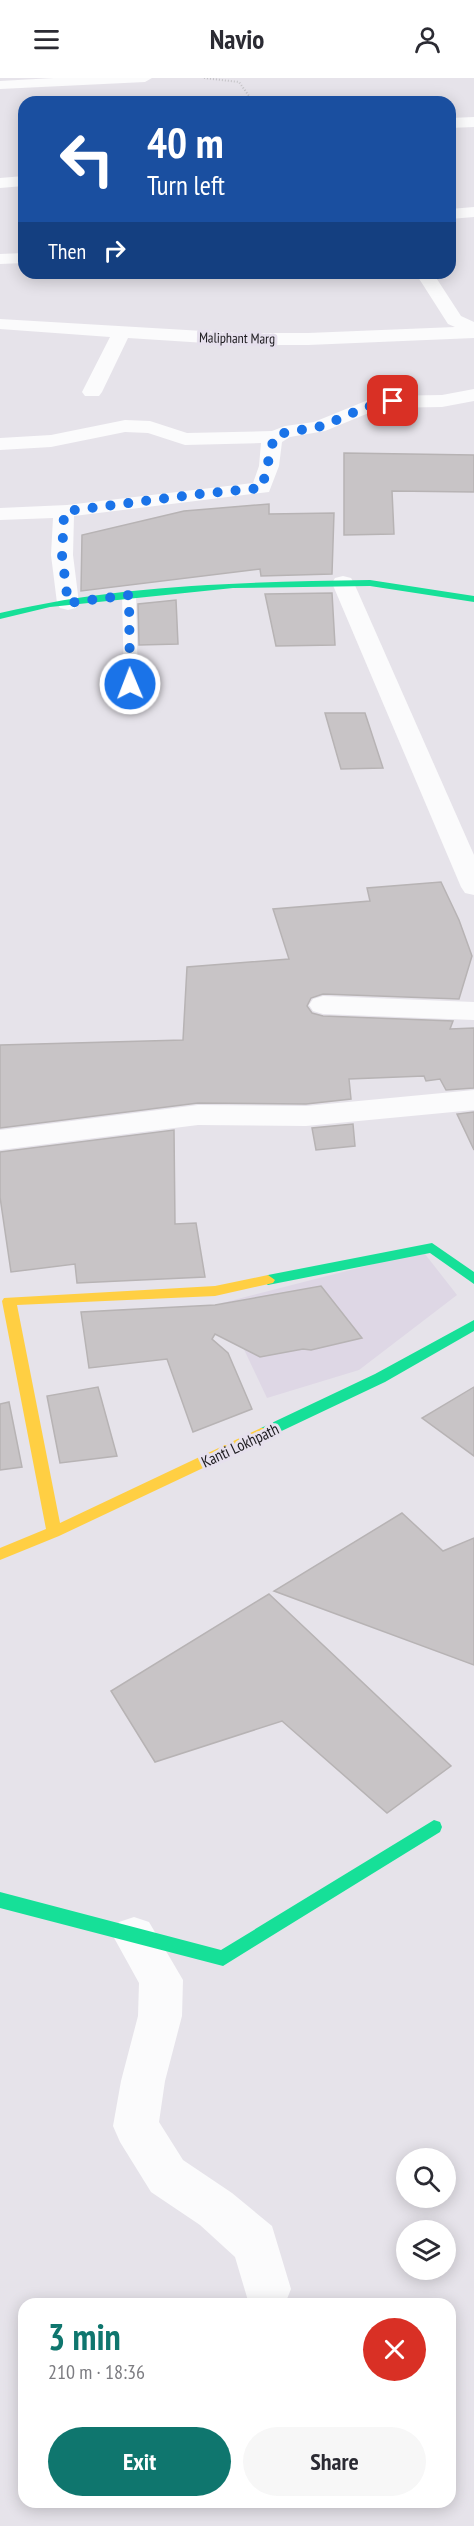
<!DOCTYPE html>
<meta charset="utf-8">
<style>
:root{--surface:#fff;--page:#f7f7f7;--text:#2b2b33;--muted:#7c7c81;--accent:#0f766e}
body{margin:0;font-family:"PT Sans Narrow",sans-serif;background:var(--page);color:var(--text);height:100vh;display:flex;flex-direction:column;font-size:22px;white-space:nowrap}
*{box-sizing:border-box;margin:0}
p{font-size:20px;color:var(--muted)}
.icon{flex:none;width:33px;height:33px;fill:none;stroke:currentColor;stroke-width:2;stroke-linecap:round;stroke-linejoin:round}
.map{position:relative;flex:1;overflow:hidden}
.panel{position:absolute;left:18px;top:2220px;width:438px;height:210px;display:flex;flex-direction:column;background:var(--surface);border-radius:18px;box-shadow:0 3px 15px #0003}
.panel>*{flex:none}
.banner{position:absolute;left:18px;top:18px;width:438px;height:183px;border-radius:18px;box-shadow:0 3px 15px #0003;background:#1a4fa0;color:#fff;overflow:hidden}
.tools{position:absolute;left:396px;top:2070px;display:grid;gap:12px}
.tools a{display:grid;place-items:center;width:60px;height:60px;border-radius:50%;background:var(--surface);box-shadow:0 3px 15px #0003;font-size:30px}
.pin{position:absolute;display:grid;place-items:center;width:51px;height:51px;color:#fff;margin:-26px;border-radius:12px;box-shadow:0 3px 9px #0006}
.me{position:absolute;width:66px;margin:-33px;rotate:359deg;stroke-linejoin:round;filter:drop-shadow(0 0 4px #0008)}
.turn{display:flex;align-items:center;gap:21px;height:126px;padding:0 30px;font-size:27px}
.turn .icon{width:78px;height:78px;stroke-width:2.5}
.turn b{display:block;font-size:42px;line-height:51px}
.then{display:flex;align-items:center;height:57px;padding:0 30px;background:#0003;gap:12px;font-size:22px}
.round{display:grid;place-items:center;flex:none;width:63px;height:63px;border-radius:32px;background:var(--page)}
.overview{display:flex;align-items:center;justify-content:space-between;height:102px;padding:0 30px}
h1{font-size:36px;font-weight:800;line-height:45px;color:var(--accent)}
.cta{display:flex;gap:12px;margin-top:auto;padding:12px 30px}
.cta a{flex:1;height:69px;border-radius:36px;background:var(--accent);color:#fff;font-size:24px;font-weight:800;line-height:69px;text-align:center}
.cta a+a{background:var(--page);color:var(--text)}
header{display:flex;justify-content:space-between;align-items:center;height:78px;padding:0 30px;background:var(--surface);font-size:27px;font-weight:800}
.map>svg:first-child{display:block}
.built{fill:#ded7e5}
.building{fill:#c8c4c6;stroke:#b7b3b4;stroke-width:1.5}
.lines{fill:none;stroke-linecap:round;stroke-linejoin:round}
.path{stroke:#c4c3c6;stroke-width:2;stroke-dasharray:1 2;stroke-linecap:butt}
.lane{fill:#fbfbfc;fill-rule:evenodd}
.street{fill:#fbfbfc;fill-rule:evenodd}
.fast{fill:#16e098;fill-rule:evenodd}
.slow{fill:#ffcf43;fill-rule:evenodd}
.route{stroke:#1a73e8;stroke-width:10;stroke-dasharray:0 18}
.labels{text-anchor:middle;stroke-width:6;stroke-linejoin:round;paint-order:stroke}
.far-street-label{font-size:14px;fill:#1b191d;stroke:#e6e0ed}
.street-label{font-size:16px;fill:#1b191d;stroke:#e6e0ed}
</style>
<header><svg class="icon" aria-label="menu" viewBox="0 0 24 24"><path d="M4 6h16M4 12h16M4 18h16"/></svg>Navio<svg class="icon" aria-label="person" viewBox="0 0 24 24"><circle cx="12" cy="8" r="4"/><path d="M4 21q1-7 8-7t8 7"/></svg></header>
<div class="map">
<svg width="474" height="2448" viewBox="0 0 474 2448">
<rect width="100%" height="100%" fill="#e6e3ea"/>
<polygon class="built" points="425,1176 457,1217 359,1292 267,1320 222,1225 393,1181"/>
<g class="building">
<polygon points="344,375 474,377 474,414 392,413 394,456 344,457"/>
<polygon points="269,426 269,436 334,435 332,496 261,498 260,491 81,513 82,457 184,433"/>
<polygon points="332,515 335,567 276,568 265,516"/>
<polygon points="176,522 178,566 139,567 138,526"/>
<polygon points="325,635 365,635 383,690 341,691"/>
<polygon points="441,804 459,842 472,878 459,921 323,916 311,920 307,928 312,935 323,938 453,943 450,951 474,950 474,1010 446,1012 440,1001 426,1003 424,998 349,1001 351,1021 306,1026 198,1025 0,1050 0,967 183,962 187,889 289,881 273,831 370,823 367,810"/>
<polygon points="474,1034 474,1072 457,1036"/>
<polygon points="353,1046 355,1068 316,1072 312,1050"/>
<polygon points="174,1052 175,1146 196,1145 205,1199 77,1205 75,1186 11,1194 0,1119 0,1074"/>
<polygon points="321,1208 362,1260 311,1272 303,1271 260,1279 215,1256 212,1261 228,1275 252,1331 193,1354 167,1281 89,1290 81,1234 215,1227"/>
<polygon points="98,1309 117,1378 60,1385 47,1318"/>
<polygon points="474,1309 474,1378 422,1340"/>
<polygon points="9,1324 22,1389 0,1392 0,1326"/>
<polygon points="402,1435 443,1473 474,1460 474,1587 274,1513"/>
<polygon points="269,1516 451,1688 387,1735 282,1643 155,1684 111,1613"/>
</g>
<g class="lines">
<polyline class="path" points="204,0 239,4 249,18"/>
<polygon class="lane" points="129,513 136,517 138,606 131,610 124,606 122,517"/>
<g class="street">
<polygon points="54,0 152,0 145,4 0,11 0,3"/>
<polygon points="474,39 474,49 450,50 450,40"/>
<polygon points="24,98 24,108 0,110 0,100"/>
<polygon points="474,129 474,139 450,141 450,131"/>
<polygon points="24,175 24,185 0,186 0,176"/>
<polygon points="421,195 433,195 461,238 474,244 474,260 308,267 237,267 128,260 102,314 99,318 85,318 82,314 110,259 0,251 0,241 237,255 308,255 455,249 448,246 418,199"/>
<polygon points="474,311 474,323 442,329 381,330 325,353 290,359 282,364 279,388 269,414 74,438 73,477 79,525 76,530 68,532 60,530 57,525 51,477 53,440 0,442 0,430 67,427 253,405 259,388 261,365 185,367 148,355 125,354 51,369 0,372 0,360 51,357 125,342 150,343 187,355 272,353 285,348 314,344 378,318 442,317"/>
<polygon points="343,498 351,500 354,505 474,777 474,817 465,815 461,809 332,505 335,500"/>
<polygon points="323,918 474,924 474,942 323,936 313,933 309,927 313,921"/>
<polygon points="474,1012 474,1032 306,1048 198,1047 0,1072 0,1052 198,1027 306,1028"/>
<polygon points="134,1839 149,1844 183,1902 182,1938 165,2003 159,2044 183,2082 232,2115 272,2148 291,2211 285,2226 249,2226 235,2179 200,2147 151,2114 120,2064 113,2048 121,2003 138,1938 139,1905 113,1858 119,1844"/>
</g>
<g class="fast">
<path d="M370,502L474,518V524L370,508L233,510L50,529L0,541V535C121,506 247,504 370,502Z"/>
<polygon points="432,1165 474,1194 474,1206 430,1175 268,1207 261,1202 268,1197"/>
<polygon points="474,1242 474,1253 385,1304 271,1358 261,1358 259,1354 261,1350 375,1296"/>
<polygon points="434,1742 440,1744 442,1749 440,1754 223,1888 0,1830 0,1814 221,1872"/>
</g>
<polygon class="slow" points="268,1197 275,1202 273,1205 215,1218 17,1227 60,1445 261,1350 271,1350 273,1354 271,1358 59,1458 0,1482 0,1470 46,1451 2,1223 4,1220 215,1208"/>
</g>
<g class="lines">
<path class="route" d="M130,606L129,517L68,525L62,477L64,436L67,433L199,416L262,410L274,359C289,351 305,353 321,348C345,340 368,325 393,323"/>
</g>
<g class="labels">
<g class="far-street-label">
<text transform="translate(237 260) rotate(1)" y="5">Maliphant Marg</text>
</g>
<g class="street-label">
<text transform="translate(240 1367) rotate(-25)" y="6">Kanti Lokhpath</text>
</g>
</g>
</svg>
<div class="tools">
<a><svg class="icon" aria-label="search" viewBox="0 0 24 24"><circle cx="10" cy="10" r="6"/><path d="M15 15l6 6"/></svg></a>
<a><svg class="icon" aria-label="layers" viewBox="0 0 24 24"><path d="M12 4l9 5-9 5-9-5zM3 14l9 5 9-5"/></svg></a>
</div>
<div class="pin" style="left:393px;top:323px;background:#d93025"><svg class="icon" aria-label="arrive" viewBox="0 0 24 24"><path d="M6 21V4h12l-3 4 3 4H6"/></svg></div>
<svg class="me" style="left:130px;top:606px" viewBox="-20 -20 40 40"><circle r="17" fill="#1a73e8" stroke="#fff" stroke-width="3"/><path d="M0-11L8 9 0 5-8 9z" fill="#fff"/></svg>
<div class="banner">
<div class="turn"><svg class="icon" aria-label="left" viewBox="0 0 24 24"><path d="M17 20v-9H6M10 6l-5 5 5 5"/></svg><div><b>40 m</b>Turn left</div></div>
<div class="then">Then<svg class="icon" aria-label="right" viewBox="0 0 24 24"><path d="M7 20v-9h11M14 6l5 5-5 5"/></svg></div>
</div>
<section class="panel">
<div class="overview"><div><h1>3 min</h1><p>210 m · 18:36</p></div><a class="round" style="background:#d93025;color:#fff"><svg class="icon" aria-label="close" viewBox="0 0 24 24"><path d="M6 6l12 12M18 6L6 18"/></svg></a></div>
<div class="cta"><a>Exit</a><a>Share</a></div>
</section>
</div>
